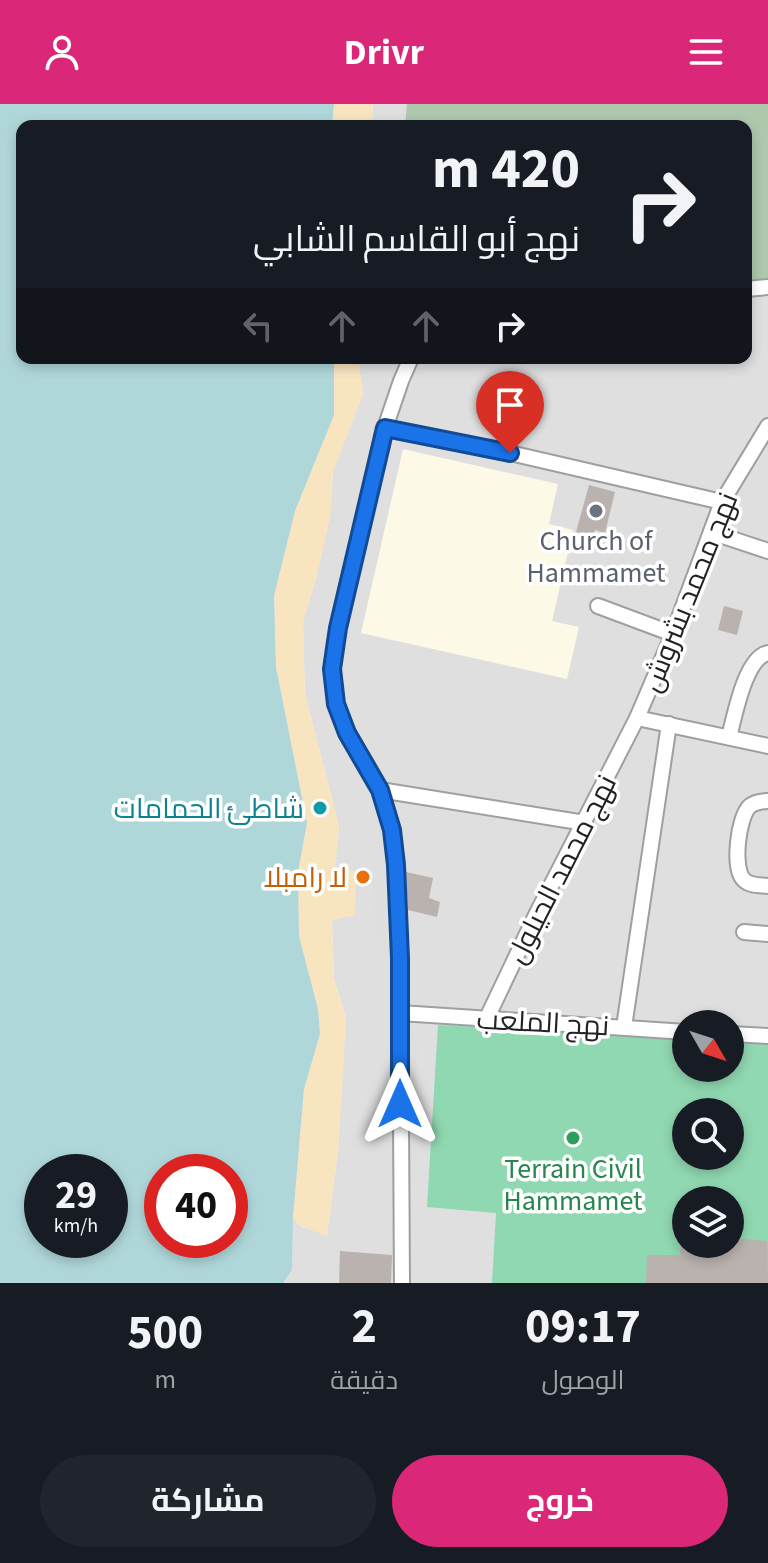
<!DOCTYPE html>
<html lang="ar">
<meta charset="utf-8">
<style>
:root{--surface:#171b24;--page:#20242c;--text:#f1f3f6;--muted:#9ea1a6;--accent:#db2777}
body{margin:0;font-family:"Source Sans 3",Cairo,sans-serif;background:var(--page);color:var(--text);direction:rtl;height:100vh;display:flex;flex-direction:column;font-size:30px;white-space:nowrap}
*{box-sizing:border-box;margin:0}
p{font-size:26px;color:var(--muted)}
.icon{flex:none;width:44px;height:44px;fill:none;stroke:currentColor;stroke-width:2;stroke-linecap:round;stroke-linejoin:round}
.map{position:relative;height:1179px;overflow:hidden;direction:ltr}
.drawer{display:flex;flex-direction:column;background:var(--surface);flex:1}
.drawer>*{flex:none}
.top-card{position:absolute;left:16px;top:16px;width:736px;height:244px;border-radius:16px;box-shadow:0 4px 12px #0003;direction:rtl;background:#171b24;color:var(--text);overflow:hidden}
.needle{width:52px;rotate:129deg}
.buttons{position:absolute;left:672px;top:906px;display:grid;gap:16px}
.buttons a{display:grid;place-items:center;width:72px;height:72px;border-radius:50%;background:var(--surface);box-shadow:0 4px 12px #0003;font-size:40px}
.speed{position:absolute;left:24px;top:1050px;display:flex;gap:16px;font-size:40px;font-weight:700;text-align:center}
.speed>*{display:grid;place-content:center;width:104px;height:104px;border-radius:50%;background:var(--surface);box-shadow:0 4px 12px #0003;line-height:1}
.speed small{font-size:20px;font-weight:400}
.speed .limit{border:12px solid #d22;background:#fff;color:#111}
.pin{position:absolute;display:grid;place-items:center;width:68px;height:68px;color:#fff;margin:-82px -34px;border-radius:50% 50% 50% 0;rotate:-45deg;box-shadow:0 0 8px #0007}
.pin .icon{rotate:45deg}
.me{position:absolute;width:88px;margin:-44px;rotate:0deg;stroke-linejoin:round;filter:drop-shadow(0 0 6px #0008)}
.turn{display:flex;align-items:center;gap:28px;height:168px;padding:0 40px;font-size:36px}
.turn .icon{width:104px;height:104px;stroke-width:2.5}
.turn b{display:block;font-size:56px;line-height:68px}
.lanes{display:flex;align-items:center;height:76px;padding:0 40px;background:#0003;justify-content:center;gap:40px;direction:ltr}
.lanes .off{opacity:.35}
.eta{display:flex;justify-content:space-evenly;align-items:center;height:136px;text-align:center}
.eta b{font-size:48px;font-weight:700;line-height:56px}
.action{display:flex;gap:16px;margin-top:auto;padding:16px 40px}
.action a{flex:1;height:92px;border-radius:48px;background:var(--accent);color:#fff;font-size:32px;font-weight:700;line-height:92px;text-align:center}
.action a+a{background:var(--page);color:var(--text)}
header{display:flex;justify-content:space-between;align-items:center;height:104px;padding:0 40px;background:var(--accent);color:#fff;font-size:36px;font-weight:700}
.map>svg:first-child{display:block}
.residential{fill:#e0dfdf;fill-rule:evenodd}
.education{fill:#fcf9e7}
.sand{fill:#f8e5c0}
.cemetery{fill:#adc8ad}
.pitch{fill:#90d8b1;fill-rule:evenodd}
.parking{fill:#dedede}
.water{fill:#afd7da;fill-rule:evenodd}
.building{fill:#bab2af}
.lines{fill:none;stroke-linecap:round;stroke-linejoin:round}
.minor-casing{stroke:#9f9f9f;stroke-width:18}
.minor{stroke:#fff;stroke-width:14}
.route-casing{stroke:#114b97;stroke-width:20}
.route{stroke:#1a73e8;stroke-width:14}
.worship-dot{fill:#6b7280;stroke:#fff;stroke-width:3}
.culture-dot{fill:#0f9aa8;stroke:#fff;stroke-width:3}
.food-dot{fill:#e8710a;stroke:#fff;stroke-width:3}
.leisure-dot{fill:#2e9e5b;stroke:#fff;stroke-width:3}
.labels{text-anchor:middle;stroke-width:7;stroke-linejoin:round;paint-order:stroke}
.worship-label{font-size:28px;fill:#5b616d;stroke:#fff}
.street-label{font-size:28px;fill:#222;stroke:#fff}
.culture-label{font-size:28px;fill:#0d838f;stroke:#fff;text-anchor:end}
.food-label{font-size:28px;fill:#c56008;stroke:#fff;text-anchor:end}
.leisure-label{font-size:28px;fill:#27864d;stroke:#fff}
</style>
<header><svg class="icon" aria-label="menu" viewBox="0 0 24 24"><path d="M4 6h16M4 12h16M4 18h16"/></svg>Drivr<svg class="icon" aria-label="person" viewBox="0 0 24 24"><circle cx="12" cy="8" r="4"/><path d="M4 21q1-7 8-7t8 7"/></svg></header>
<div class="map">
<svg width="768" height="1179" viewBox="0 0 768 1179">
<rect width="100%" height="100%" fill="#f1eeea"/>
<path class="residential" d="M373,0H768V1179H283L292,1166L293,1114L300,1122L327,1131L338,1047L346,913L334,875L332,815L356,767L335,765L339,722L305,590L303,517L316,474L330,413L333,367L363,290L358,254H746V22H372ZM686,920H730V964H686ZM686,1008H730V1052H686ZM686,1096H730V1140H686Z"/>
<polygon class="education" points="403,345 558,380 549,420 573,426 552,517 579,523 567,575 361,529"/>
<g class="sand">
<polygon points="334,0 373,0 372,22 332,22"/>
<polygon points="334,254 358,254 363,290 333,367 330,413 316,474 303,517 305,590 339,722 335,764 356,767 355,811 332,816 334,875 346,913 338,1047 327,1132 300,1121 293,1114 304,985 320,930 318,905 299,832 298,768 307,719 276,563 274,492 295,407 334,311"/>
</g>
<polygon class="cemetery" points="407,0 768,0 768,179 746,181 746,22 405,22"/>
<path class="pitch" d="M438,921L686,933V964H730V935L768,937V1179H492L496,1109L427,1103ZM686,1008H730V1052H686ZM686,1096H730V1140H686Z"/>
<g class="parking">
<polygon points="372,776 383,776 385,832 374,833"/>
<polygon points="406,933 418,939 417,1076 407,1084"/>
</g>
<path class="water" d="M0,0H334L332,22H22V254H334V311L295,407L274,492L276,563L307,719L298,768L299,832L318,905L320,930L304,985L293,1114L292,1166L283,1179H0ZM42,1068H110V1136H42ZM162,1068H230V1136H162Z"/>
<g class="building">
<polygon points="589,381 615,388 605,429 595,426 593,433 576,428"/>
<polygon points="724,502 743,507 737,531 718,526"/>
<polygon points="406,768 433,774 429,794 440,798 437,813 408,806"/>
<polygon points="730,1134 767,1137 768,1179 646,1179 647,1151 680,1151 681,1140 730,1140"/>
<polygon points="340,1147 392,1151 391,1179 339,1179"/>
</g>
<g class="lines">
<g class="minor-casing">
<g id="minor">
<polyline points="746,185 768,183"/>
<polyline points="385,324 510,349 722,398"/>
<polyline points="711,428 768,447"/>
<polyline points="598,502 673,530"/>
<polyline points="637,614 768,642"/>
<path d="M729,633C735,611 745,554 768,549"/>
<polyline points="380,686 585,719"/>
<path d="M768,697C761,697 755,698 750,702C738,712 732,765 744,776C750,782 760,781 768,782"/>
<polyline points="744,828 768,830"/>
<polyline points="400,909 686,928"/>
<polyline points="486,916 536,811 637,614 673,530 722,398 768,322"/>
<polyline points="624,923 669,620"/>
<polyline points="730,930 768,932"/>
<polyline points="402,1179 400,854 396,761 392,726 380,686 347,629 336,600 332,565 338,524 385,324 401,277 411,254"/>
</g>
</g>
<use href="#minor" class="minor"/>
</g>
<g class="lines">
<g class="route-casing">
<polyline id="route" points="400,1000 400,854 396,761 392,726 380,686 347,629 336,600 332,565 338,524 385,324 510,349"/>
</g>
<use href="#route" class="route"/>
</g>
<circle class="worship-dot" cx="596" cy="407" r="8"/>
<circle class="culture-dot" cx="320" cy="704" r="8"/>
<circle class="food-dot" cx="363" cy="773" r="8"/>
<circle class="leisure-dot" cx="573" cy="1034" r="8"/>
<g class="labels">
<g class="worship-label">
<text x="596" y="446">Church of<tspan x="596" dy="32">Hammamet</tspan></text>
</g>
<g class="street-label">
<text transform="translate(689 488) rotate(-68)" y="10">نهج محمد بشروش</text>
<text transform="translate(561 765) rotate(-63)" y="10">نهج محمد الحيلول</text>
<text transform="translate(543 918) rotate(3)" y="10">نهج الملعب</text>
</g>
<g class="culture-label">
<text x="304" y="714">شاطئ الحمامات</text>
</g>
<g class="food-label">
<text x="347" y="783">لا رامبلا</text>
</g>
<g class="leisure-label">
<text x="573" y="1074">Terrain Civil<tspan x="573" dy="32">Hammamet</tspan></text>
</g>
</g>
</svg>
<div class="buttons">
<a><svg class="needle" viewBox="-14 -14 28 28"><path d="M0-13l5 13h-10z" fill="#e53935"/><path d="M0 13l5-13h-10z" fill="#9ea1a6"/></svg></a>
<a><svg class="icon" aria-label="search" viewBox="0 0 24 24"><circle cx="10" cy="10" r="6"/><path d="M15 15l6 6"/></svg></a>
<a><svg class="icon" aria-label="layers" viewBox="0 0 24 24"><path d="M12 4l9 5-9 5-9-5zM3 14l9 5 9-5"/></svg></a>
</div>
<div class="speed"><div>29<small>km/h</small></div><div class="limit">40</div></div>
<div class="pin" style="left:510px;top:349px;background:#d93025"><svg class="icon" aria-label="arrive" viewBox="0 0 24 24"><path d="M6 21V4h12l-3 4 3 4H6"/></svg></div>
<svg class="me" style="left:400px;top:1000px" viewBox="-20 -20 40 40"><path d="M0-17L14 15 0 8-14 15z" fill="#1a73e8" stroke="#fff" stroke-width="4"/></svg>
<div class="top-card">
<div class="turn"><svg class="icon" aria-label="right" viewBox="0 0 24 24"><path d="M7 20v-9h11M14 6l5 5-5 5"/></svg><div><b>420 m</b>نهج أبو القاسم الشابي</div></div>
<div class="lanes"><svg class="icon off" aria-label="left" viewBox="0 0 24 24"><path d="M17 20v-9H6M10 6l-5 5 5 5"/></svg><svg class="icon off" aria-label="ahead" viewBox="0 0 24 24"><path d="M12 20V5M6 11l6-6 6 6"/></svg><svg class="icon off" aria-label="ahead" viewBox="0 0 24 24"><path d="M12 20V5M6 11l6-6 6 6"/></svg><svg class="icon" aria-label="right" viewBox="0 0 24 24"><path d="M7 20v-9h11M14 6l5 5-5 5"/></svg></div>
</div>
</div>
<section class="drawer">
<div class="eta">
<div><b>09:17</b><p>الوصول</p></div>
<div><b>2</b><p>دقيقة</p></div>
<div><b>500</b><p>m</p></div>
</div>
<div class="action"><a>خروج</a><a>مشاركة</a></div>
</section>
